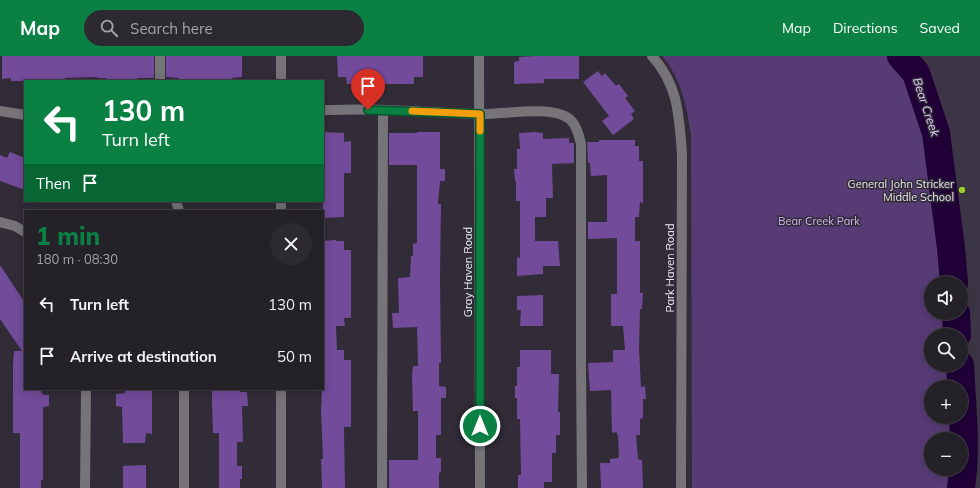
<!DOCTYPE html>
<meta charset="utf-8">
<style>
:root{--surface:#252129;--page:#2d2931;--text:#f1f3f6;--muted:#a3a3a8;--line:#423e46;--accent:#0b8043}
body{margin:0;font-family:Mulish,sans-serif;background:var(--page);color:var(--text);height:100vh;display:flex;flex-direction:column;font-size:15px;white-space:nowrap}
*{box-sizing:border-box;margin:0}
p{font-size:13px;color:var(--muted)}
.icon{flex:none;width:22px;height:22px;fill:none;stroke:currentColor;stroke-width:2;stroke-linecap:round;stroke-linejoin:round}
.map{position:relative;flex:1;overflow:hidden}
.details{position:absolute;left:24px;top:154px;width:300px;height:180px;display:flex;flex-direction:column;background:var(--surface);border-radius:0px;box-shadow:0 2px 10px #0003,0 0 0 1px var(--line)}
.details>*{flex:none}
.guide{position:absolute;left:24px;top:24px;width:300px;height:122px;border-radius:0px;box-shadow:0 2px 10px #0003,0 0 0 1px var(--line);background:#0b8043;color:#fff;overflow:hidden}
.controls{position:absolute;left:924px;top:220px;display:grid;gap:8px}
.controls a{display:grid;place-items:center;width:44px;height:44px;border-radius:50%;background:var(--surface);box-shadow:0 2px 10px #0003,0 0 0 1px var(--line);font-size:20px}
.pin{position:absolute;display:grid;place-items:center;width:34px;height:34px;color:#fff;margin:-41px -17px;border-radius:50% 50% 50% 0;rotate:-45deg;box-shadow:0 0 4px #0007}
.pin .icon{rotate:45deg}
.me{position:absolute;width:44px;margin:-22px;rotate:0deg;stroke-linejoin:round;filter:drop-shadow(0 0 3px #0008)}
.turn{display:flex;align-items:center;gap:14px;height:84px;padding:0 12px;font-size:18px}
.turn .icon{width:52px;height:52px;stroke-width:2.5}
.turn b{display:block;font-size:28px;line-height:34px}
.then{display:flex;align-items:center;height:38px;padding:0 12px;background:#0003;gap:8px;font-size:15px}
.round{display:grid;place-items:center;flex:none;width:42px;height:42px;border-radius:21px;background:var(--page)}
.head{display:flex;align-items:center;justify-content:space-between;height:68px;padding:0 12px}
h1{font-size:24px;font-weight:800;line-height:30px;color:var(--accent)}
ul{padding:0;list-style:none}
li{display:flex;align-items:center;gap:12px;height:52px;padding:0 12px}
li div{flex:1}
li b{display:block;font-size:15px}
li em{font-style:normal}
header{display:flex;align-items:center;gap:24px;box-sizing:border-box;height:56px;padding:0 20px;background:var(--accent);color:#fff}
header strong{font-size:19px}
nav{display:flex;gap:22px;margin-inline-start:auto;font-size:14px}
.search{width:280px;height:36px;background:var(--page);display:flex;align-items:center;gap:10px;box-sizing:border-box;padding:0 14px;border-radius:22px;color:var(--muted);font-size:15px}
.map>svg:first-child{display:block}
.built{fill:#3c3545}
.green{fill:#573b75;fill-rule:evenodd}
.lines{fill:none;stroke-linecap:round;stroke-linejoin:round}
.river{stroke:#200037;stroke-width:28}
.building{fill:#724b9a}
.minor{stroke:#767479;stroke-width:10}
.route-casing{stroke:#07532c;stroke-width:10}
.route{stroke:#0b8043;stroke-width:7}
.slow{stroke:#f59e0b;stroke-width:7}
.poi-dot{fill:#9dca30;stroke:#312c37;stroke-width:1.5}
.labels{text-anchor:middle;stroke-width:3;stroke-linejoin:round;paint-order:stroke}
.poi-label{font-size:11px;fill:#e8e5ed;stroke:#312c37;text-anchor:end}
.park-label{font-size:11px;fill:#d3b6f7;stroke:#312c37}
.street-label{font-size:11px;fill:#e8e5ed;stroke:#312c37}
.water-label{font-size:12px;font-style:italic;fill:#e5d2fd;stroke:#312c37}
</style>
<header>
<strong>Map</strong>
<div class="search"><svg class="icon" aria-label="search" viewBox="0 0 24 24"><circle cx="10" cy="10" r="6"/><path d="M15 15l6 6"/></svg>Search here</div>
<nav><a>Map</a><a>Directions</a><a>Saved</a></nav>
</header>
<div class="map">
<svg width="980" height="432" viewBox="0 0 980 432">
<rect width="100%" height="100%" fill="#312c37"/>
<polygon class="built" points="901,0 980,0 980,432 961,432 964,414 962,342 960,309 961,309 961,279 957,279 956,257 961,257 961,227 954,227 951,192 936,77 916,17"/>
<path class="green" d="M662,0H901L916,17L936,77L951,192L954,227H931V257H956L957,279H931V309H960C962,349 967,392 961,432H692L691,79C687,51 681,22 662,0ZM931,331H961V361H931ZM931,383H961V413H931Z"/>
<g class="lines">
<g class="river">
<polyline points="901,0 916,17 936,77 951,192 954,227"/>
<polyline points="956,257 957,279"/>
<path d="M960,309C962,349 967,392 961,432"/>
</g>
</g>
<g class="building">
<polygon points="2,0 154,0 154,22 137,22 138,25 106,25 106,22 97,22 97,21 65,22 65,25 11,25 11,22 2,23"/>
<polygon points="166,0 242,0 242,21 232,22 232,25 179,25 179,22 166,21"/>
<polygon points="337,0 423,0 423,21 414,21 414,28 347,28 346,21 338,21"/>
<polygon points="535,0 579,0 579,23 544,23 544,27 514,28 514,6 519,5 519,1"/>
<polygon points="598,15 602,20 605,17 616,30 619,28 628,40 625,42 635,55 631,58 634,63 613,79 602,65 609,60 583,26"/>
<polygon points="323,76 344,77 344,86 351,85 351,117 344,117 344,161 323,162"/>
<polygon points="417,76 440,76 440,113 445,113 445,125 440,125 438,148 441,148 440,221 441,307 439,307 439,330 446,331 446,342 441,342 441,379 436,379 436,402 441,402 441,416 439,417 439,432 389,432 389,404 418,404 418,355 413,355 412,319 413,310 418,310 417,271 393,272 392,257 399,257 398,222 410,221 411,200 413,200 413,188 417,187 417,109 389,109 389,77 417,77"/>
<polygon points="535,76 543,77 543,83 569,82 569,87 574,87 574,107 552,108 553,142 546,142 546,161 535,161 535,185 558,185 560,210 543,210 543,218 517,220 517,201 520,202 520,145 516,145 516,125 515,125 514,113 517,113 517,93 520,93 519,77"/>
<polygon points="599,84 635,84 635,90 639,90 639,105 643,105 643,147 640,146 639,161 635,161 635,185 640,185 640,237 643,237 642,253 640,253 639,293 641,331 645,330 646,343 643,343 643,362 640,363 640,379 636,379 638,403 642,404 643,432 601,432 600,407 610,407 610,403 619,402 618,379 617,379 617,376 612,377 611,334 590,335 588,307 613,306 613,294 625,294 623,270 611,270 611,238 617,238 617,182 588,183 588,166 607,166 607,119 591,120 590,107 588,107 587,86 599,86"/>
<polygon points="10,96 25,102 25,134 0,125 0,99 7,102"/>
<polygon points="336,184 336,185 344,185 344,194 351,194 351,262 344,262 345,270 336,270 337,294 344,294 344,304 351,304 351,371 344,371 345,432 322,432 321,403 323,403 321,354 322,333 323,333 323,185"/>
<polygon points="0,209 25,247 25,333 41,333 41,337 43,337 43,339 49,339 49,350 43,351 43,424 41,424 41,432 20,432 20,377 13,377 13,310 14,295 22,295 0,263"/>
<polygon points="543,239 543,270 520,270 521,254 517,254 517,240"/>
<polygon points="520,294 551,294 551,318 559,318 558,356 560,356 560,379 556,379 556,397 552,397 552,426 544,426 544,432 518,432 518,419 521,419 520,363 517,363 517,342 515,342 515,330 517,330 517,311 520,311"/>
<polygon points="125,333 152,333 152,378 146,377 145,387 123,387 122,351 116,350 116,338 125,337"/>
<polygon points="219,333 240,333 240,336 247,336 248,350 242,350 243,386 237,386 237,410 242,410 242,423 240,423 240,432 219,432 219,377 213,377 212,347 212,334"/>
<polygon points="146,409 146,432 123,432 123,410"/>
</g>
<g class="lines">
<g class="minor">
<polyline points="281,0 281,25"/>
<polyline points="479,0 480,432"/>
<path d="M652,0C679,30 679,61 682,98L681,432"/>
<polyline points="160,25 160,0"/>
<path d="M323,54C343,54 364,53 384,54C415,55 447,57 478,58C502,59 549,49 568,62C576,67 579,79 581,88V308L582,432"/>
<polyline points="0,55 25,59"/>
<polyline points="176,145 179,155"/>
<polyline points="281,145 281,155"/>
<polyline points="0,166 15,170 25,176"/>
<polyline points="184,333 184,432"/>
<polyline points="281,333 281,432"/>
<polyline points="85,432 86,333"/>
<polyline points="382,432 383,54"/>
</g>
</g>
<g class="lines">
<g class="route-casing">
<polyline id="route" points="368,54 480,58 480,370"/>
</g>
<use href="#route" class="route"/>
<polyline class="slow" points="412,55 480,58 480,75"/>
</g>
<circle class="poi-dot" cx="962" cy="134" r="4"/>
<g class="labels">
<g class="poi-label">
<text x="954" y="132">General John Stricker<tspan x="954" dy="13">Middle School</tspan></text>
</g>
<g class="park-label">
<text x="819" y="169">Bear Creek Park</text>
</g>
<g class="street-label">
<text transform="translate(670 212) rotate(-90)" y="4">Park Haven Road</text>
<text transform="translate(468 216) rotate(-90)" y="4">Gray Haven Road</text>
</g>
<g class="water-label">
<text transform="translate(926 51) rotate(72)" y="4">Bear Creek</text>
</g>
</g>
</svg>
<div class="controls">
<a><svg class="icon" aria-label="sound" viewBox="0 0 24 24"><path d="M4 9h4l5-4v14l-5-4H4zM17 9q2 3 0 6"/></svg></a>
<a><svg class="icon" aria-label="search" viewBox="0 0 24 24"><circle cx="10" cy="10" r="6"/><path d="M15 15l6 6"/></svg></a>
<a>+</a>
<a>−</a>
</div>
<div class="pin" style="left:368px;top:54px;background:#d93025"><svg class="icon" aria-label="arrive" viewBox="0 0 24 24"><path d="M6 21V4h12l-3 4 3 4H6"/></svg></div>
<svg class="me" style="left:480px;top:370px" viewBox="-20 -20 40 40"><circle r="17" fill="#0b8043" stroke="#fff" stroke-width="3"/><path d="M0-11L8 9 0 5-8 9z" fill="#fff"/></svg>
<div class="guide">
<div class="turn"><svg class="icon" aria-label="left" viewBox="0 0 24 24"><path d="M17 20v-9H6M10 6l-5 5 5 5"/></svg><div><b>130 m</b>Turn left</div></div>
<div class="then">Then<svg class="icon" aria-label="arrive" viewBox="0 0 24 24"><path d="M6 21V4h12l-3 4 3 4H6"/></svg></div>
</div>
<section class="details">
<div class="head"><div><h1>1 min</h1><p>180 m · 08:30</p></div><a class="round"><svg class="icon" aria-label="close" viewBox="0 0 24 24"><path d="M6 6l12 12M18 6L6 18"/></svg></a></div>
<ul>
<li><svg class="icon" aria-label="left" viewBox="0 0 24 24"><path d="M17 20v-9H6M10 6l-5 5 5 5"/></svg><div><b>Turn left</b></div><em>130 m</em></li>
<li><svg class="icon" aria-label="arrive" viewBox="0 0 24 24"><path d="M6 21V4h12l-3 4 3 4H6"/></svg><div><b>Arrive at destination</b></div><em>50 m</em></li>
</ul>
</section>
</div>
